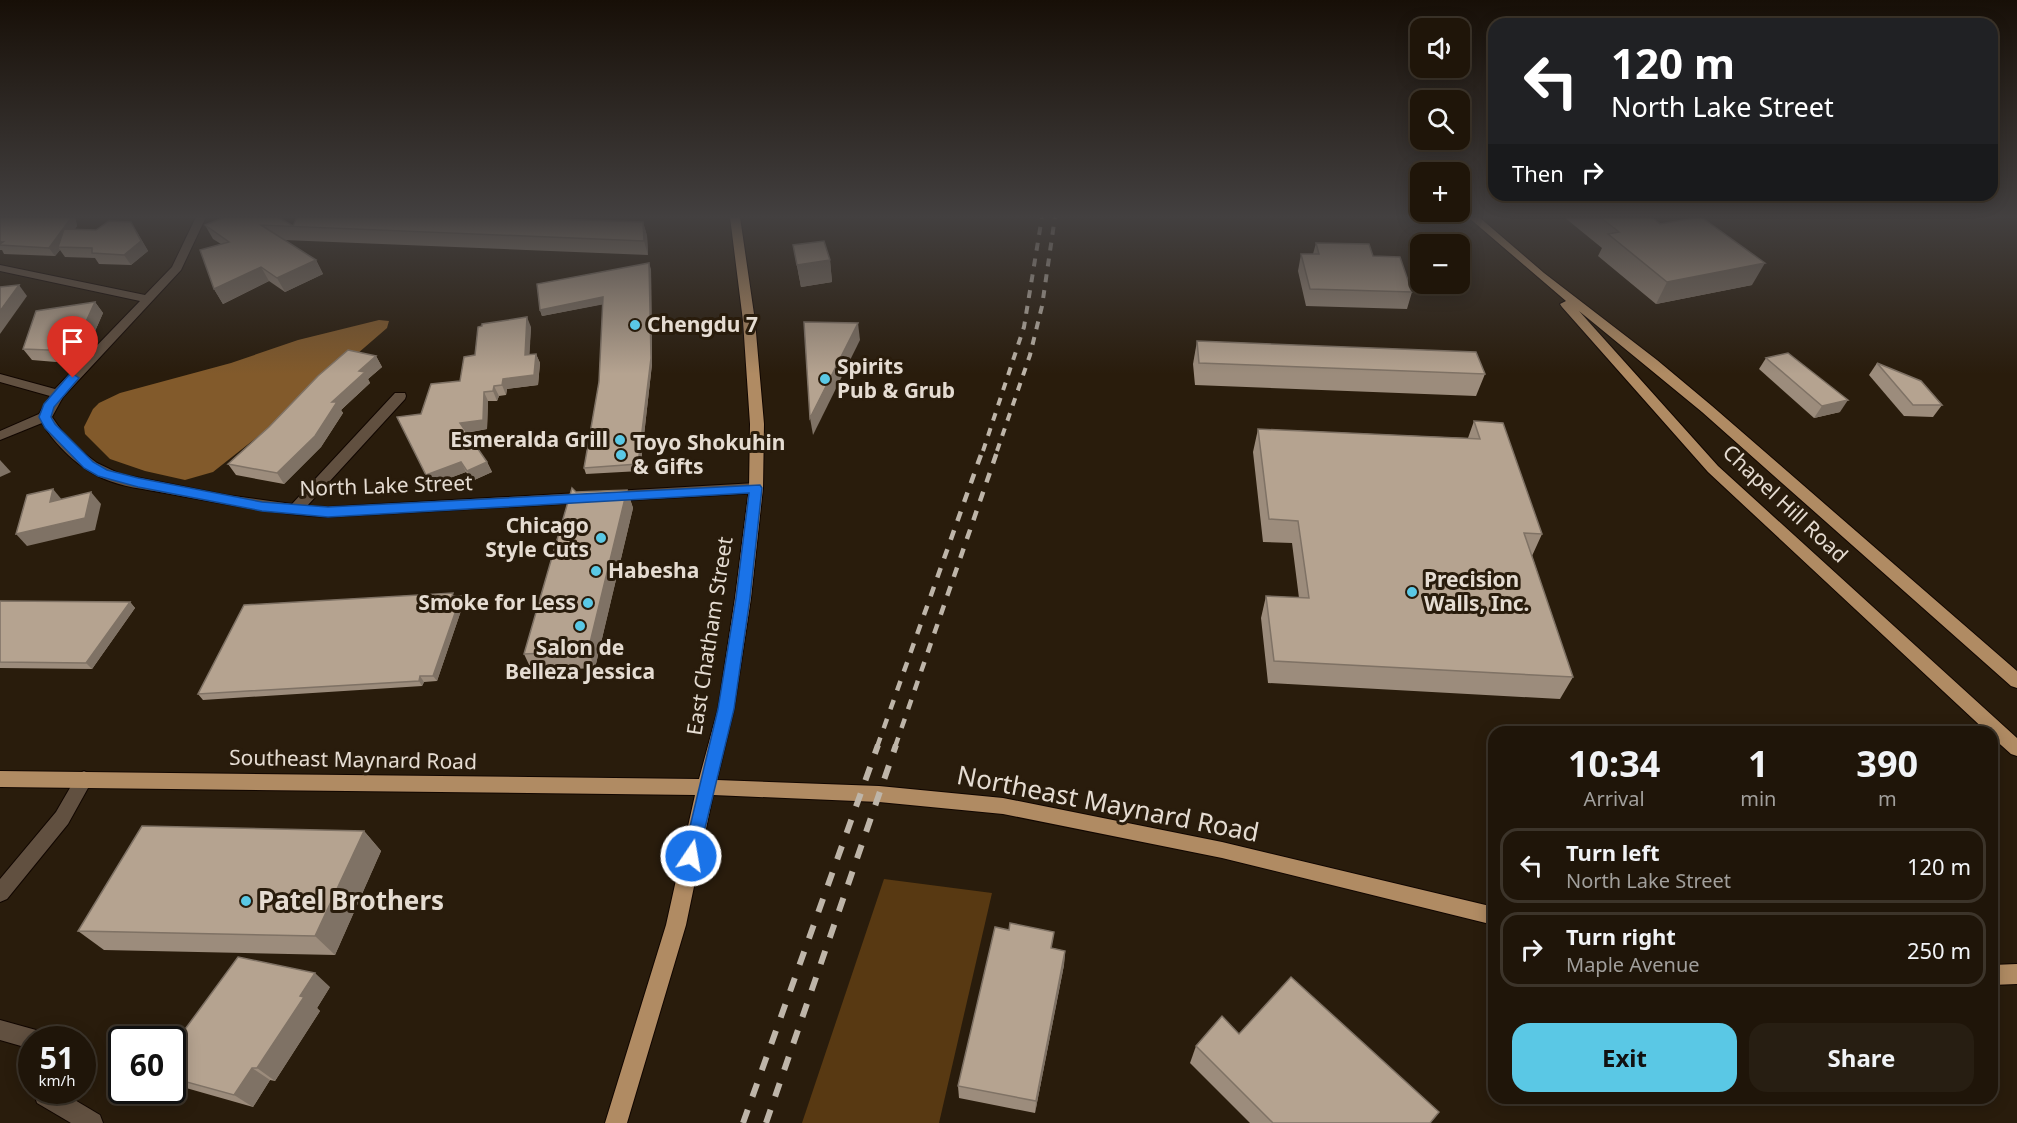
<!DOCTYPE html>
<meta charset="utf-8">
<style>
:root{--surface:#1f1509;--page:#271e12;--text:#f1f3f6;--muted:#a19f9c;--line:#3c342a;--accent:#5ac8e5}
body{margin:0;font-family:"Noto Sans",sans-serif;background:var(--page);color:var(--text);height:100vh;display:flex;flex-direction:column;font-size:22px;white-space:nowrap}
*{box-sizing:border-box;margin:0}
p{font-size:20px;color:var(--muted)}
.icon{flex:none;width:33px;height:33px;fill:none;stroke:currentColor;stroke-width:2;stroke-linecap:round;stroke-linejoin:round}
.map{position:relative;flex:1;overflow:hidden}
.panel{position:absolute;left:1488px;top:726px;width:510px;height:378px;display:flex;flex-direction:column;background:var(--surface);border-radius:18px;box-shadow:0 3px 15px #0003,0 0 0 2px var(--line)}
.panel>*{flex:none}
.banner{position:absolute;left:1488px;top:18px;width:510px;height:183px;border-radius:18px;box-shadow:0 3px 15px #0003,0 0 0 2px var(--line);background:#202124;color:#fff;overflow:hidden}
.fabs{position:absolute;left:1410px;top:18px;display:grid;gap:12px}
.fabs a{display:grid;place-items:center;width:60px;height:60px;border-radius:12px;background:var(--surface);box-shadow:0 3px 15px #0003,0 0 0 2px var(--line);font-size:30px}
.speed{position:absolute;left:18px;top:1026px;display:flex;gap:12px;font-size:30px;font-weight:700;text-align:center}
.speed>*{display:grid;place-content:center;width:78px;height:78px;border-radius:50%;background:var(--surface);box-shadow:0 3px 15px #0003,0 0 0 2px var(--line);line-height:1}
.speed small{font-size:15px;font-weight:400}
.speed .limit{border:3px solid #111;border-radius:9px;background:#fff;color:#111}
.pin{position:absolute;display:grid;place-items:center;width:51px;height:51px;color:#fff;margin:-62px -26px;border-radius:50% 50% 50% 0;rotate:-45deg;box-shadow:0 0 6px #0007}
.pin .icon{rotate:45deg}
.me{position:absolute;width:66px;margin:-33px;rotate:12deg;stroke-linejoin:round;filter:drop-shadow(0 0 4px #0008)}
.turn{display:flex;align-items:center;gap:21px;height:126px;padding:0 24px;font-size:27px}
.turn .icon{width:78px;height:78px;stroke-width:2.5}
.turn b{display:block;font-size:42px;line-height:51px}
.then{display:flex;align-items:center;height:57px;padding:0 24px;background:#0003;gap:12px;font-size:22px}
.eta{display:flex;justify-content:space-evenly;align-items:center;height:102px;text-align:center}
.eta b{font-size:36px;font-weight:700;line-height:42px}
.cta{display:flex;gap:12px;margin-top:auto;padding:12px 24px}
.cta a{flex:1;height:69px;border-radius:18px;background:var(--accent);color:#111;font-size:24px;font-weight:700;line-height:69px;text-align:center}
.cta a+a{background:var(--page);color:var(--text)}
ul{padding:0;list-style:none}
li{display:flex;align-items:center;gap:18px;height:75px;margin:0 12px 9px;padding:0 12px;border:3px solid var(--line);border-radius:18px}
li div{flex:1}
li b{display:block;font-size:22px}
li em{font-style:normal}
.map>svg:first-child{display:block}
.green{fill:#583912}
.water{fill:#825a2b}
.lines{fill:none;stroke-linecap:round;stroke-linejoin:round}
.minor-casing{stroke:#110600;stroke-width:2}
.major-casing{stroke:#110600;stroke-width:2}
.minor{fill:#615040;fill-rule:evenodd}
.major{fill:#b08b63;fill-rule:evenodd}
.rail-far2{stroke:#beb5a9;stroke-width:4;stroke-dasharray:8 8;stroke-linecap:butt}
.rail-far1{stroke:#beb5a9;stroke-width:4.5;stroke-dasharray:10 10;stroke-linecap:butt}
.rail{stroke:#beb5a9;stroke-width:6;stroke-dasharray:14 14;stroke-linecap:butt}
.wall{fill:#9c8c7c}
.shaded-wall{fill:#7f7265}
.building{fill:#b5a390;stroke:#7f7265;stroke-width:1.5}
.route{fill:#1a73e8;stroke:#114b97;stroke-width:1.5}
.poi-dot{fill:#5ac8e5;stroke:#291c0c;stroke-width:2}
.labels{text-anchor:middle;stroke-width:6;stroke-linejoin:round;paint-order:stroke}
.poi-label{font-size:21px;font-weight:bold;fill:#e5dcd2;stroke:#291c0c;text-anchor:start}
.street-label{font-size:21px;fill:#e5dcd2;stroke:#291c0c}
.near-street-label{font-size:26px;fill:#e5dcd2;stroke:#291c0c}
.near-poi-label{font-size:26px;font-weight:bold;fill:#e5dcd2;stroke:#291c0c;text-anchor:start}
</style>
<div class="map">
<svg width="2017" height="1123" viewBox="0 0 2017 1123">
<rect width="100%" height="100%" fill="#291c0c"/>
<polygon class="green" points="884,879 992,893 939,1123 802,1123"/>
<polygon class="water" points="379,320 389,321 387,328 305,399 213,472 185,480 145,471 110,459 85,434 84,427 93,409 99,403 120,393 231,363 298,340"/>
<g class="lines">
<g class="minor-casing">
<g id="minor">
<path d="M196,217H206L181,270L63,397L52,417L66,437L81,451L97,463L120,474L226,495L292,504L395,393H405L406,396L405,399L307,506L328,507L756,483L763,488L756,493L328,517C273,514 220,503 165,493C144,489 122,487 102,478C78,467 56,446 42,423L0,440V431L39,414L50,396L0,382V374L55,389L140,301L0,271V265L145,295L172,267Z"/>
<polygon points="84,771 90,774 93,779 68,824 7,899 0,902 0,879 56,812 78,774"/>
<polygon points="0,1020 36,1030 40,1040 32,1040 32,1056 25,1053 21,1046 0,1040"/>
<polygon points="33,1090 58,1090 100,1115 103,1123 71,1123 37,1103"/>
</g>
</g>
<g class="major-casing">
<g id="major">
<polygon points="730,217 740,217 755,321 764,424 763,488 751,598 734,709 717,780 879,786 1003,798 1222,842 1494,907 1494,925 1222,858 1003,814 879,802 713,795 686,925 627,1123 605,1123 666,925 695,795 0,787 0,771 699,779 718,709 735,598 749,488 750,424 743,321"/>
<polygon points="1468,217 1479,217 1544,273 1657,360 1712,406 2017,671 2017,688 2011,686 1702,412 1579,311 1718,466 2017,738 2017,756 2011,754 1992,737 1992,732 1987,732 1708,472 1562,307 1560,304 1566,301"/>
<polygon points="2017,964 2017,984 1992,985 1992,965"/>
</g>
</g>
<use href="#minor" class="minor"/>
<use href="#major" class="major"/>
<g class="rail-far2">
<polyline points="983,451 1024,327 1042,217"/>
<polyline points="997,451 1030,355 1042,306 1055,217"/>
</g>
<g class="rail-far1">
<polyline points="877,747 983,449"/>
<polyline points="895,747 998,449"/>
</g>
<g class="rail">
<polyline points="743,1123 878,745"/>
<polyline points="766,1123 896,745"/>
</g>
</g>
<g class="wall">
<polygon points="0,217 75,217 77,226 75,229 137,232 148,251 131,265 99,264 95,258 65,257 60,250 55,256 4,254 2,250 0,250"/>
<polygon points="223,217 278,217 293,226 643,222 647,236 648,255 284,240 316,260 323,274 285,292 269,281 223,304 214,289 221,244 213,239 205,225 224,217"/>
<polygon points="1564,217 1651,217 1752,285 1656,304 1598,256 1602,248"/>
<polygon points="1775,217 1801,217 1800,218"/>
<polygon points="1316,243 1373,256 1412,292 1407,309 1306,306 1298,271 1301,254 1313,254"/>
<polygon points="793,245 830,260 832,282 801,287"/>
<polygon points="651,269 652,364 640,471 586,474 584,468 599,382 603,304 542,316 540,310"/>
<polygon points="95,302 103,313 92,338 81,340 56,362 32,360 23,349"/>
<polygon points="531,327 529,354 536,354 540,363 538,385 507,389 506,395 499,396 497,401 488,401 487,429 466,433 487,462 492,472 472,481 466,472 431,485 421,414 460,381 475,355"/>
<polygon points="1197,341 1485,374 1476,396 1195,385 1193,364"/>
<polygon points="376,356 382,367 368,379 370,383 341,410 343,413 321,447 284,484 236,475 228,464"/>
<polygon points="1766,358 1840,412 1814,418 1759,369"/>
<polygon points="1877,363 1942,405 1933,417 1904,416 1869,375"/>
<polygon points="1474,421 1542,534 1532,556 1573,677 1560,699 1268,683 1261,618 1266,596 1299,598 1292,543 1263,542 1253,452 1258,429 1468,438"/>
<polygon points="627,490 633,508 595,668 532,671 524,654 576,492"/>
<polygon points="454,596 464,602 437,681 424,682 422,686 203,700 198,694"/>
<polygon points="0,601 130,602 135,608 92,669 0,668"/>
<polygon points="364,831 381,851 335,955 104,950 78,931"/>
<polygon points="1053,948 1065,951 1064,965 1035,1113 959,1098 958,1086"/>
<polygon points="330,987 317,1008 320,1011 275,1081 270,1080 253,1107 172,1084 172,1047"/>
<polygon points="1239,1034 1430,1123 1250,1123 1190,1063 1196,1046"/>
</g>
<g class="shaded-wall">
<polygon points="71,217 75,217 77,226 62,247 58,247 60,250 55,256 49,248"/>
<polygon points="131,222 148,251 131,265 124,255"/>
<polygon points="643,222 647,236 648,255 644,241"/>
<polygon points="316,260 323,274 285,292 277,278"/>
<polygon points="830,260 832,282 801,287 797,265"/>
<polygon points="649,263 651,269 652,364 640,471 638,464"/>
<polygon points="1765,263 1752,285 1656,304 1667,282"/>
<polygon points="261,267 269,281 223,304 214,289"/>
<polygon points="19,285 27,296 0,334 0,311"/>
<polygon points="603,297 605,304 542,316 540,310"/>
<polygon points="95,302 103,313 92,338 81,340 56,362 48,350"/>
<polygon points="527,317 531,327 529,365 525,355"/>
<polygon points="858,323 860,340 813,435 810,418"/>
<polygon points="536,354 540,363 538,385 507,389 506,395 502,385 503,379"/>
<polygon points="376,356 382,367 368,379 370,383 341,410 343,413 321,447 284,484 277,473 332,402 359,371"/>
<polygon points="494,386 499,396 497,401 493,391"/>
<polygon points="484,392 488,401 487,429 464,433 460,423"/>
<polygon points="1848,400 1840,412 1814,418 1822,406"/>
<polygon points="0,460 11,472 0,477"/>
<polygon points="461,462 466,472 431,485 426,475"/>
<polygon points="487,462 492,472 472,481 467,471"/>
<polygon points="53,489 63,501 50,502"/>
<polygon points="627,490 633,508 595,668 588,651"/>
<polygon points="91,492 101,504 95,530 27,546 16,534"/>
<polygon points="461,596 464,602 437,681 433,676"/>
<polygon points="130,602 135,608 92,669 86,663"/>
<polygon points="420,676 424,682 422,686 419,681"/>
<polygon points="364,831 381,851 335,955 315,936"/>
<polygon points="1065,951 1064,965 1035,1113 1036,1101"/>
<polygon points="315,973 330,987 317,1008 320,1011 275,1081 257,1068 300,996"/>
<polygon points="252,1068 270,1080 253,1107 234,1095"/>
</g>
<g class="building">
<polygon points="0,217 71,217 71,218 49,248 0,245 0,244 3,242 0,242"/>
<polygon points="225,217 278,217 293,226 297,217 503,217 643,222 644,241 261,225 316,260 277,278 261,267 214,289 200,250 229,242 205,225"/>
<polygon points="1600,217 1651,217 1660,224 1701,217 1765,263 1667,282 1608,234 1619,232"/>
<polygon points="109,221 131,222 141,241 124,255 92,253 92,248 58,247 64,229 96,230"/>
<polygon points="824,241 830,260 797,265 793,245"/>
<polygon points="1316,243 1369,244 1373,256 1400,257 1412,292 1310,289 1301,254 1319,254"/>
<polygon points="649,263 651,358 638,464 584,468 599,382 603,297 540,310 537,284"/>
<polygon points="19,285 0,311 0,287"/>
<polygon points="95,302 84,326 72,328 48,350 23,349 36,311"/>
<polygon points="527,317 525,355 536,354 534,375 503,379 502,385 494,386 493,391 484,392 483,420 460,423 487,462 467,471 461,462 426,475 397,417 421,414 431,384 460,381 464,357 475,355 478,327 482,326 482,324"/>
<polygon points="804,322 858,323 810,418"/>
<polygon points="1197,341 1476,352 1485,374 1199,363"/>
<polygon points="348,350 376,356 359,371 365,372 332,402 337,402 315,436 277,473 228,464 269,427 318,376"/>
<polygon points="1788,353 1848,400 1822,406 1766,358"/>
<polygon points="1877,363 1921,381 1942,405 1913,405"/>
<polygon points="1474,421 1503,423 1542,534 1524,533 1573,677 1274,661 1266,596 1309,598 1298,521 1269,519 1258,429 1480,439"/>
<polygon points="572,488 576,492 627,490 588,651 524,654"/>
<polygon points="53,489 50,502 91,492 85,518 16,534 27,495"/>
<polygon points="453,593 452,596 461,596 433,676 420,676 419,681 198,694 244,605"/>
<polygon points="0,601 130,602 86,663 0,662"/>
<polygon points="142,826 364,831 315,936 78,931"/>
<polygon points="1010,923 1054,932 1051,948 1065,951 1036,1101 958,1086 995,927 1009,930"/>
<polygon points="238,957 315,973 300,996 304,997 257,1068 252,1068 234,1095 172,1078 172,1047"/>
<polygon points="1291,977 1439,1112 1430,1123 1273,1123 1196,1046 1222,1016 1239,1034"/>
</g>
<linearGradient id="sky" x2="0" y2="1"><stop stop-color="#170f07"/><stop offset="0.58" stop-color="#434040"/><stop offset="1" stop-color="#434040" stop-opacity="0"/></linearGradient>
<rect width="2017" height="374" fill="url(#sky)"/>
<polygon class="route" points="73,374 79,378 54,407 51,417 55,424 93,462 107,470 138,478 262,502 328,507 760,485 762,488 750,598 734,709 697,861 691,864 685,861 683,856 718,709 736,598 749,493 328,517 262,511 138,487 98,476 84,468 45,428 39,417 44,404 69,375"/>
<g class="poi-dot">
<circle cx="635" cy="325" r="6"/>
<circle cx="825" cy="379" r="6"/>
<circle cx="620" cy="440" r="6"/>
<circle cx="621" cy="455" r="6"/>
<circle cx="601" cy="538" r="6"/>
<circle cx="596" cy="571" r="6"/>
<circle cx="1412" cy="592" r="6"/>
<circle cx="588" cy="603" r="6"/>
<circle cx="580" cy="626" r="6"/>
<circle cx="246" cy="901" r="6"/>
</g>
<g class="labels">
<g class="poi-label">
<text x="647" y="332">Chengdu 7</text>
<text x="837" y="374">Spirits<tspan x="837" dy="24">Pub &amp; Grub</tspan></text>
<text x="608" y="447" text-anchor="end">Esmeralda Grill</text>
<text x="633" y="450">Toyo Shokuhin<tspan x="633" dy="24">&amp; Gifts</tspan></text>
<text x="589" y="533" text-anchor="end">Chicago<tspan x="589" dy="24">Style Cuts</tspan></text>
<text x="608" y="578">Habesha</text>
<text x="1424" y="587">Precision<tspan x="1424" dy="24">Walls, Inc.</tspan></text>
<text x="576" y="610" text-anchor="end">Smoke for Less</text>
<text x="580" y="655" text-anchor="middle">Salon de<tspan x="580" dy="24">Belleza Jessica</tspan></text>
</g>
<g class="street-label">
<text transform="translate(386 486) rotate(-2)" y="7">North Lake Street</text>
<text transform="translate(1785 504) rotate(43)" y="7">Chapel Hill Road</text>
<text transform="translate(710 636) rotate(-81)" y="7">East Chatham Street</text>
<text transform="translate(353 760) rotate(1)" y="7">Southeast Maynard Road</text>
</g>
<g class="near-street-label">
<text transform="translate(1108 804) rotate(11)" y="9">Northeast Maynard Road</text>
</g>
<g class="near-poi-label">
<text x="258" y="910">Patel Brothers</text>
</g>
</g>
</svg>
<div class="fabs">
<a><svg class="icon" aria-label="sound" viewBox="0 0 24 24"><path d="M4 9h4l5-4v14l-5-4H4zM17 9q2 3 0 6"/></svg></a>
<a><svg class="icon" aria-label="search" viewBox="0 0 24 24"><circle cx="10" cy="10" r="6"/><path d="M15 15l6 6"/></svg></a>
<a>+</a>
<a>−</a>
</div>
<div class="speed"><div>51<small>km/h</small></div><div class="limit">60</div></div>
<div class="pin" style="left:73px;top:378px;background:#d93025"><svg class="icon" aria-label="arrive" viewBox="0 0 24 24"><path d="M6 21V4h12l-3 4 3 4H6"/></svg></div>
<svg class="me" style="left:691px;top:856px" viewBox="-20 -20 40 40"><circle r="17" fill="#1a73e8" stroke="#fff" stroke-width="3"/><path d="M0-11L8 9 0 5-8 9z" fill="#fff"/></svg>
<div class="banner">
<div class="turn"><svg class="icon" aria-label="left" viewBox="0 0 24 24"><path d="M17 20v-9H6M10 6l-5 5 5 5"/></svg><div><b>120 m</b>North Lake Street</div></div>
<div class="then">Then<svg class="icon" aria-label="right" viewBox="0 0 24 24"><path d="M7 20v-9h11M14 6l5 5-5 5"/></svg></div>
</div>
<section class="panel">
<div class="eta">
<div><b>10:34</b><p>Arrival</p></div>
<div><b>1</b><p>min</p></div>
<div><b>390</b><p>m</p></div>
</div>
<ul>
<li><svg class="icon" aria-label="left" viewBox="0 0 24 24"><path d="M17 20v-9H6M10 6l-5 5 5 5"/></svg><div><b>Turn left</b><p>North Lake Street</p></div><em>120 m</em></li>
<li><svg class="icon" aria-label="right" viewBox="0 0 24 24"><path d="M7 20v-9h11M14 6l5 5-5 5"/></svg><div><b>Turn right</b><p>Maple Avenue</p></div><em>250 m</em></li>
</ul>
<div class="cta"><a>Exit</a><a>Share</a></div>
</section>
</div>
